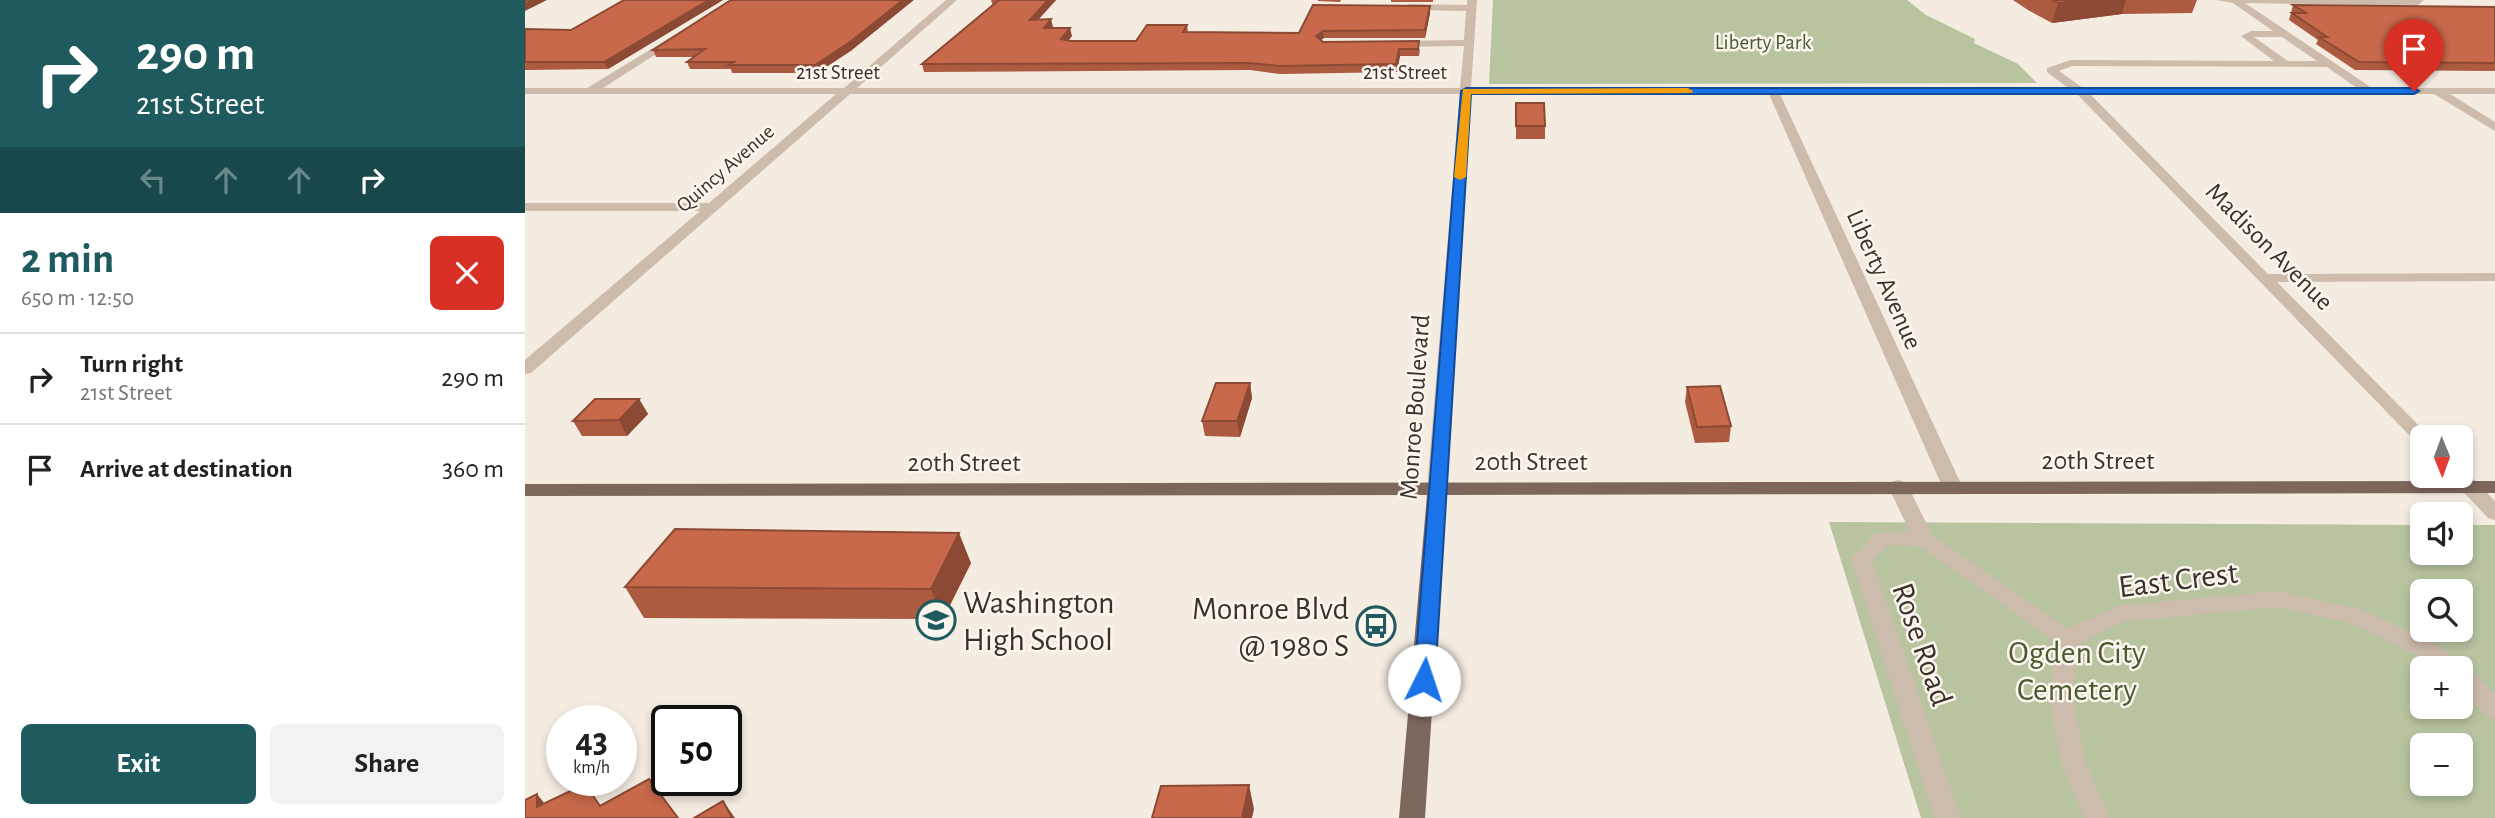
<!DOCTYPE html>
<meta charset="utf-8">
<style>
:root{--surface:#fff;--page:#f2f2f2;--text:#222;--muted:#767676;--line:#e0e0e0;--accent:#1f5a5e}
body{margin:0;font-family:"Alegreya Sans",sans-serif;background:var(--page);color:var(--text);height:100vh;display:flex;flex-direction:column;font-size:26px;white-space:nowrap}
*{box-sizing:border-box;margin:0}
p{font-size:23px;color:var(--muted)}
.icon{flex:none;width:38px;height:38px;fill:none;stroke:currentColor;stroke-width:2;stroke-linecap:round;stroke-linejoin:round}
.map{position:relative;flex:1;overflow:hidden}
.sheet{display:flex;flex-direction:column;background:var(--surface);width:525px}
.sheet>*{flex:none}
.top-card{background:#1f5a5e;color:#fff;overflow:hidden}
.needle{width:46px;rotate:179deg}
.controls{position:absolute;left:1885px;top:425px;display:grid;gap:14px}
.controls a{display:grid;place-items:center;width:63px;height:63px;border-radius:10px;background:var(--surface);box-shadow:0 4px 10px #0003;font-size:35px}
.speed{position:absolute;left:21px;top:705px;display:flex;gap:14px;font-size:35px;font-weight:700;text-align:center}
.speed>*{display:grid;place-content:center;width:91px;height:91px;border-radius:50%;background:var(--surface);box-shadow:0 4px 10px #0003;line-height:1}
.speed small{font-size:18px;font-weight:400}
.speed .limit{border:4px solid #111;border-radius:10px;background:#fff;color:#111}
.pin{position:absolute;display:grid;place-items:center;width:60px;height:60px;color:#fff;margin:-72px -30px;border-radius:50% 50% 50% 0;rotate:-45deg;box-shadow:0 0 7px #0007}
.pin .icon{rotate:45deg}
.me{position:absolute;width:77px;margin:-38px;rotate:4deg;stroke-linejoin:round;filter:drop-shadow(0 0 5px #0008)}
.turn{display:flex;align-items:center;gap:24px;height:147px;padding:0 21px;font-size:32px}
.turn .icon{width:91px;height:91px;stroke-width:2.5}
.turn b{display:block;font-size:49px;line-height:60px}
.lanes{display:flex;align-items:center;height:66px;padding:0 21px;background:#0003;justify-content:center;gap:35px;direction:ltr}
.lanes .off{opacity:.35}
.round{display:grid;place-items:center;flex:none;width:74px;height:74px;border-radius:10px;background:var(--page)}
.head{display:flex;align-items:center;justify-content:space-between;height:119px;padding:0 21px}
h1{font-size:42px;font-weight:600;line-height:52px;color:var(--accent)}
.action{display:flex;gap:14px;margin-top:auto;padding:14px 21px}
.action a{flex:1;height:80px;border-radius:10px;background:var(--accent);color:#fff;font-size:28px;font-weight:600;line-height:80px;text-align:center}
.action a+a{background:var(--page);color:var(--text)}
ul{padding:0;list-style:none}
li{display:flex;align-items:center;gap:21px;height:91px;padding:0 21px;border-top:2px solid var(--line)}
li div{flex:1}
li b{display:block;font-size:26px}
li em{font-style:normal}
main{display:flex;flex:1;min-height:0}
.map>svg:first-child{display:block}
.green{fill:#b8c4a0;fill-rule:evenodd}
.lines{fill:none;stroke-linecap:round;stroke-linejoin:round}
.minor{fill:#cdbbac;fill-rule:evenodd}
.major{fill:#7d675c;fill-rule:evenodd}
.wall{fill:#ac5a40}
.shaded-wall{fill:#8c4a34}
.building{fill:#c8694b;stroke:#8c4a34;stroke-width:2}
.route{fill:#1a73e8;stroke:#114b97;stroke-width:2}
.slow{fill:#f59e0b}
.labels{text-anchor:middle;stroke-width:5;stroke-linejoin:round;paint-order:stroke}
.far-park-label{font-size:21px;fill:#4a5a2e;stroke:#fbf5ee}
.far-street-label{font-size:21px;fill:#3b302b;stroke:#fbf5ee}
.street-label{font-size:26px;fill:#3b302b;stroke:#fbf5ee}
.near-street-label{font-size:32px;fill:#3b302b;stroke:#fbf5ee}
.near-poi-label{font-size:32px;fill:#3b302b;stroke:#fbf5ee;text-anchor:start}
.near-park-label{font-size:32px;fill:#4a5a2e;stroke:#fbf5ee}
</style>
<main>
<section class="sheet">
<div class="top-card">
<div class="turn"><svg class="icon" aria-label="right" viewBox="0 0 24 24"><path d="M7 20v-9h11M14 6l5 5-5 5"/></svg><div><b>290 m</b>21st Street</div></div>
<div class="lanes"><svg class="icon off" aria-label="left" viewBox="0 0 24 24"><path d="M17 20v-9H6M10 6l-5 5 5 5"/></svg><svg class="icon off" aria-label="ahead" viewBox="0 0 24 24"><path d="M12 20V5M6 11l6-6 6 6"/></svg><svg class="icon off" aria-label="ahead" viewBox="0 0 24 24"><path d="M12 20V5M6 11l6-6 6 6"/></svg><svg class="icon" aria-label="right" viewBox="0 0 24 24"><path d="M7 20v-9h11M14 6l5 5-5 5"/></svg></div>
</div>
<div class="head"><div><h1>2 min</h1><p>650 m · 12:50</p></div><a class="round" style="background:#d93025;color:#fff"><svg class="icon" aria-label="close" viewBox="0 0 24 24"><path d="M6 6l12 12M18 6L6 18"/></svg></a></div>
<ul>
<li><svg class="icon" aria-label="right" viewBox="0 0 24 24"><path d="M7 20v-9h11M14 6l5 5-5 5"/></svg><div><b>Turn right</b><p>21st Street</p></div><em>290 m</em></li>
<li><svg class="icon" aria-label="arrive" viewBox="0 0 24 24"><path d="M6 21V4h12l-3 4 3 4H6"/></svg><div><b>Arrive at destination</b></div><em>360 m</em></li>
</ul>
<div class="action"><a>Exit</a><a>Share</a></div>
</section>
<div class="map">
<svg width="1970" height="818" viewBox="0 0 1970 818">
<rect width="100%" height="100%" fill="#f4ebe1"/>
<g class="green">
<polygon points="968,0 1382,0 1401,15 1450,39 1449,43 1493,64 1512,83 964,84"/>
<path d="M1304,522L1897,525V553H1936V525H1970V818H1396ZM1897,592H1936V630H1897ZM1897,668H1936V707H1897ZM1897,746H1936V784H1897Z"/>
</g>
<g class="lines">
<g class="minor">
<path d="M421,0H432L332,88H935L939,46L871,47L866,44L871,41L939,40L941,11L884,10L879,7L884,4L942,5V0H952L946,88H1543L1522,72V68L1546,60L1749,61L1716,36L1726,31H1748L1708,3L1691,0H1899L1892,6L1720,3L1847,88H1970V94H1925L1970,122V131L1909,94H1565L1743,274L1970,273V281L1752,282L1906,438H1897V444L1891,442L1552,94H1255L1437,486L1434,490H1420L1417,486L1244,94H946L922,488L919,492H905L902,488L935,94H325L6,373L0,374V360L175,211H0V203H184L311,94H0V88H62L146,37L150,38V42L78,88H319ZM1729,37H1757L1792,61H1763ZM1547,66L1802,67L1832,88H1558L1534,71Z"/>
<polygon points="1936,470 1941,472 1970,501 1970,520 1963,518 1927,480 1925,476 1936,476"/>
<polygon points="1373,480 1380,482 1383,486 1407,535 1543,629 1593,606 1752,591 1838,610 1914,646 1938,667 1944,669 1970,694 1970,719 1962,717 1936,688 1936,668 1912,668 1898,658 1825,623 1752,607 1597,622 1553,644 1548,696 1560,761 1585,818 1559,818 1536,761 1524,696 1531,642 1395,546 1363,545 1347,561 1436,818 1410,818 1326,559 1351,533 1385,532 1363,486 1366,482"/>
</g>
<polygon class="major" points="1970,481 1970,493 921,495 900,818 874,818 902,495 0,496 0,484"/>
</g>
<g class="wall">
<polygon points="99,0 198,0 83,69 0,70 0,29 46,30"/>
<polygon points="466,0 531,0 513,19 528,27 527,28 547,36 543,40 611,41 662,25 663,32 774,33 905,6 905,13 900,38 799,38 796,40 798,42 895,49 894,56 875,56 872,72 755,74 725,70 399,72 397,64 468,6"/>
<polygon points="793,0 816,0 815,2 793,1"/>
<rect x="866" y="0" width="42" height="2"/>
<polygon points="1488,0 1672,0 1667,13 1597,14 1527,23 1503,10"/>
<polygon points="1768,5 1970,7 1970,71 1830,70 1791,44 1793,40 1764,20"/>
<polygon points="128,50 327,50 292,73 207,73 206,69 165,69 162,62 169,57 131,57"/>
<polygon points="991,103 1020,126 1020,139 991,139"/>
<polygon points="725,383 727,398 715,437 680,436 677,421"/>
<polygon points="1162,387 1206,426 1204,442 1170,443 1160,402"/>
<polygon points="114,399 123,414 102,436 57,436 48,421"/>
<polygon points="446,563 418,619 119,618 100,587"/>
</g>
<g class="shaded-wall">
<polygon points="8,0 22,0 0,11 0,4"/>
<polygon points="184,0 198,0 83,69 79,62"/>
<polygon points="378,0 389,0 327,50 292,73 290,65"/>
<polygon points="523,0 531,0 507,27 505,20"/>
<polygon points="1559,0 1601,0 1597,14 1527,23 1533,3"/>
<polygon points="905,6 905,13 900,38 900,30"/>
<polygon points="526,19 528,27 521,36 519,28"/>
<polygon points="545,28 547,36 538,47 536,39"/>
<polygon points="798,31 799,38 792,43 791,36"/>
<polygon points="874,49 875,56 872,72 871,64"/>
<polygon points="725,383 727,398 715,437 712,421"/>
<polygon points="114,399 123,414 102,436 94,420"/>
<polygon points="434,533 446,563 418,619 406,589"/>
<polygon points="724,785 729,809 727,818 717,818"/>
<polygon points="12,794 31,818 12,807"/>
<polygon points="198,801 210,818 207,818"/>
</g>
<g class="building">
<polygon points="0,0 8,0 0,4"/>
<polygon points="99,0 184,0 79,62 0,62 0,29 46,30"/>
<polygon points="206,0 378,0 325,42 290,65 204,65 209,62 162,62 180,49 128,50"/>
<polygon points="474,0 523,0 505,20 526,19 519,28 545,28 536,39 546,41 611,41 622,25 662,25 658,32 774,33 788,5 905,6 900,30 798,31 791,36 798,42 894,41 893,49 874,49 871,64 754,66 724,63 397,64"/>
<polygon points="1527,0 1559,0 1533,3"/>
<polygon points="1768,5 1970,7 1970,63 1834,62 1794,37 1802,37 1767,13 1781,13"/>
<polygon points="991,103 1019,103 1020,126 991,126"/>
<polygon points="691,383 725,383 712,421 677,421"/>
<polygon points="1195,386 1206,426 1172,427 1162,387"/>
<polygon points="70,399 114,399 94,420 48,421"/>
<polygon points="150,529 434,533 406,589 100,587"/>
<polygon points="124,779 153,818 0,818 0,800 12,794 12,807 60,784 75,806"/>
<polygon points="724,785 717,818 627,818 636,786"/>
<polygon points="198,801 207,818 169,818"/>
</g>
<polygon class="route" points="941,88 1889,88 1894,91 1889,94 946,94 910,680 906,686 899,689 892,686 889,680 936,91"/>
<polygon class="slow" points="1163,88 1168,91 1167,93 946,94 941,177 935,180 929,177 938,89"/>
<defs>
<g id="school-ring" transform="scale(2.0125)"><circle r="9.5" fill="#fbf5ee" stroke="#1f5a5e" stroke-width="1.5"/><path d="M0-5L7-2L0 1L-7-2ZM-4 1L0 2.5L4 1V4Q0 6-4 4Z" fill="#1f5a5e"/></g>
<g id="bus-ring" transform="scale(2.0125)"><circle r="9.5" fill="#fbf5ee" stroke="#1f5a5e" stroke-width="1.5"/><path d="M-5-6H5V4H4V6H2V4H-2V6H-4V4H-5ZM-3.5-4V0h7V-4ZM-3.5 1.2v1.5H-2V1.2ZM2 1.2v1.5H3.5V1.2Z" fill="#1f5a5e"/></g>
</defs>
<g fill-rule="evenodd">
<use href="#school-ring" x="411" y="620"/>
<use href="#bus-ring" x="851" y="626"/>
</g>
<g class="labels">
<g class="far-park-label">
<text x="1238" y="49">Liberty Park</text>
</g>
<g class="far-street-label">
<text x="313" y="79">21st Street</text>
<text x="880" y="79">21st Street</text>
<text transform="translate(200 168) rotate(-41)" y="7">Quincy Avenue</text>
</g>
<g class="street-label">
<text transform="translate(1745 246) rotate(45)" y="9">Madison Avenue</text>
<text transform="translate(1360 279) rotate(66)" y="9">Liberty Avenue</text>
<text transform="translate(889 407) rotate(-86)" y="9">Monroe Boulevard</text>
<text x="1573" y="469">20th Street</text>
<text x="1006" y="470">20th Street</text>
<text x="439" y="471">20th Street</text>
</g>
<g class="near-street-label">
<text transform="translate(1653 579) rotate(-7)" y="11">East Crest</text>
<text transform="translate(1398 644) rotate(71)" y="11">Rose Road</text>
</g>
<g class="near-poi-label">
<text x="438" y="613">Washington<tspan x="438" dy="37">High School</tspan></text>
<text x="824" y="619" text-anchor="end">Monroe Blvd<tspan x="824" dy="37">@ 1980 S</tspan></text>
</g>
<g class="near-park-label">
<text x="1552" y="663">Ogden City<tspan x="1552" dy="37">Cemetery</tspan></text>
</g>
</g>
</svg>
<div class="controls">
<a><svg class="needle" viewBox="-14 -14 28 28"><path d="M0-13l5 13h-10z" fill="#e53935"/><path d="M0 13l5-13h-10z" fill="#767676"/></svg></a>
<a><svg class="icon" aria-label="sound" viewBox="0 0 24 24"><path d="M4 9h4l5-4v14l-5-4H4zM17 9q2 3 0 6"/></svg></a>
<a><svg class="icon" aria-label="search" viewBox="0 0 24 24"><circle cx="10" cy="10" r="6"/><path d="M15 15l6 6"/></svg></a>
<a>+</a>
<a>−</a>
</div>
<div class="speed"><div>43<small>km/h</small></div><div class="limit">50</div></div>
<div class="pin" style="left:1889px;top:91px;background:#d93025"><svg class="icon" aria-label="arrive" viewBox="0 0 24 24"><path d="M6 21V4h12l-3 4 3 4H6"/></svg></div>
<svg class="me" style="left:899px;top:680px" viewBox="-20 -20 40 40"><circle r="19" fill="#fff"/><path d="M0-13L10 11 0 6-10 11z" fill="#1a73e8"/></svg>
</div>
</main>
